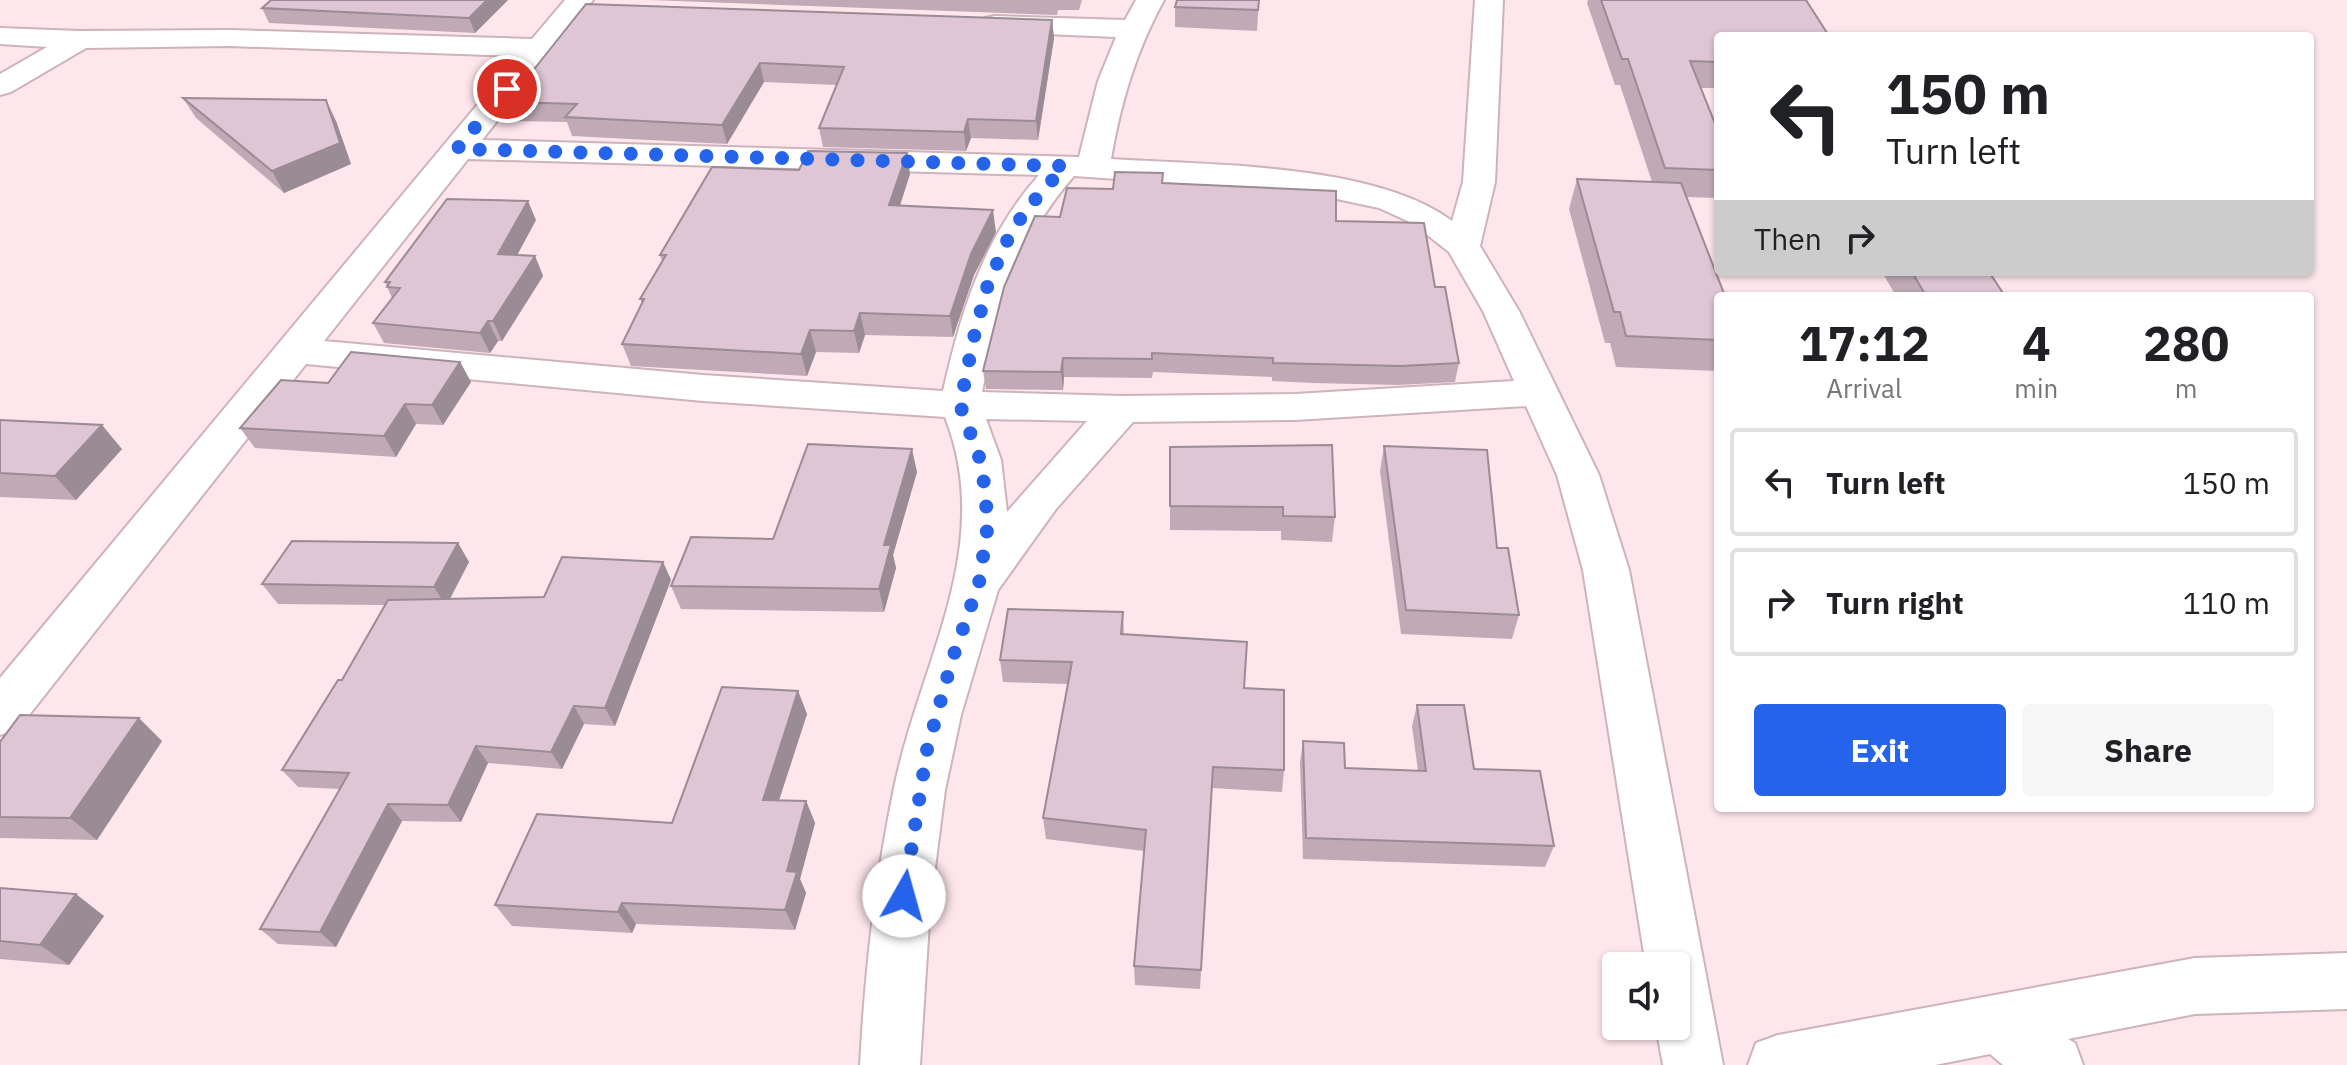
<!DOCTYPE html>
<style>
:root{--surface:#fff;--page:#f6f6f6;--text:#202124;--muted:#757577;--line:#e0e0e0;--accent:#2563eb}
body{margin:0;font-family:"IBM Plex Sans",sans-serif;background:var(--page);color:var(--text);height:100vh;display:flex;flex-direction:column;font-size:30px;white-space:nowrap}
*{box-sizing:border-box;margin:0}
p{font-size:26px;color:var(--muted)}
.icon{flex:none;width:44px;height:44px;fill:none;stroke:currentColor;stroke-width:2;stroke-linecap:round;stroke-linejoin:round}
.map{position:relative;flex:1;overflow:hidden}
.sheet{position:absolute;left:1714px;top:292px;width:600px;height:520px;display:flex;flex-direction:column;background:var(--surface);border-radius:8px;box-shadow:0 2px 6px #0004}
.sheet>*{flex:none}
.banner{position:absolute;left:1714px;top:32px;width:600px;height:244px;border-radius:8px;box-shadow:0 2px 6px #0004;background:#fff;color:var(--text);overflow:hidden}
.tools{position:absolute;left:1602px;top:952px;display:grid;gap:16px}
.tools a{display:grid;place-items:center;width:88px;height:88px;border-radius:8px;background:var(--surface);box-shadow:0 2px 6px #0004;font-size:40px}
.pin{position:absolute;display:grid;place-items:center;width:68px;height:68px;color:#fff;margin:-34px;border:4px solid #fff;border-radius:50%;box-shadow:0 2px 8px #0007}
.me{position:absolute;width:88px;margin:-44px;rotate:7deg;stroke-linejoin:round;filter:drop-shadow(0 0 6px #0008)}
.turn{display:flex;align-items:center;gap:28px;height:168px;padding:0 40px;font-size:36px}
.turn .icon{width:104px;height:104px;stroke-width:2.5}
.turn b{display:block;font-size:56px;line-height:68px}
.then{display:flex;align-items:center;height:76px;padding:0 40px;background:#0003;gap:16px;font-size:30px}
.eta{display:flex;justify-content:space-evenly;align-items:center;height:136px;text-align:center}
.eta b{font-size:48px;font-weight:700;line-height:56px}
.cta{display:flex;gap:16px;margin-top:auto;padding:16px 40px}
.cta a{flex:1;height:92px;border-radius:8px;background:var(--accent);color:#fff;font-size:32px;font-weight:700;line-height:92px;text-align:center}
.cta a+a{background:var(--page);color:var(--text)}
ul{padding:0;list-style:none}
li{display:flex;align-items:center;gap:24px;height:108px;margin:0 16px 12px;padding:0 24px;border:4px solid var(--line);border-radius:8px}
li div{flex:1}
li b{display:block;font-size:30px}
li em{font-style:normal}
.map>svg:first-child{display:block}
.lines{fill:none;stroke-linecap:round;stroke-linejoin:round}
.minor-casing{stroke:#ceb3ba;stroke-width:4}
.minor{fill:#fff;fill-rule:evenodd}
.wall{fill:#bfaab6}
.shaded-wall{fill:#9b8b94}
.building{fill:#dec6d4;stroke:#9b8b94;stroke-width:2}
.route{stroke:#2563eb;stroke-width:14;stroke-dasharray:0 25.2}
</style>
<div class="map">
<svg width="2347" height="1065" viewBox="0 0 2347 1065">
<rect width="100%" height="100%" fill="#fee7ec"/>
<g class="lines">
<g class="minor-casing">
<g id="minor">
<path d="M565,0H593L482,140L1079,157L1098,81L1116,37L995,32L985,30L981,24L985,18L995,16L1125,20L1136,0H1164C1136,51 1121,102 1111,159C1207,165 1375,163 1452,221L1463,182L1475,0H1503L1495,182L1480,246L1519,311L1599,475L1629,570L1723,1065H1663L1656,1026H1676V966H1646L1583,570L1557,475L1526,406L1295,420L1133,422L1056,509L998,590L961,715L945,790L930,907L920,1065H860C865,972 875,879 894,788C920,661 996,547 945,417L703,401L306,364L18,729L0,735V678L518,56L229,46L86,48L11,92L0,95V74L47,47L0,44V28L80,31L229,30L532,39ZM468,159L1039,175C984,237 961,311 943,391L703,375L324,341ZM1074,176L1304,192L1379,208L1412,223L1449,252L1483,311L1514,381L1295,394L1122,396L982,392C999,308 1016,242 1074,176ZM986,419L1087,421L1007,512L1001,460Z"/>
<polygon points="2347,953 2347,1009 2195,1014 2068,1039 2075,1043 2083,1065 2003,1065 1990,1054 1935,1065 1748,1065 1756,1043 1778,1035 2195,958"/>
</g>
</g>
<use href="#minor" class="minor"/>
</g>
<g class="wall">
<polygon points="271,0 508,0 475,33 269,23 262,8"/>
<polygon points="649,0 1082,0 1079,10 1058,10 1057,15"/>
<polygon points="1259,0 1257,31 1175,27 1175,7"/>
<polygon points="1588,0 1806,0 1718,36 1718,88 1701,88 1718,131 1718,198 1687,197 1718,296 1718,371 1616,367 1610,343 1605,343 1569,209 1577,179 1652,182 1620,85 1615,85 1587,3"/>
<polygon points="1052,20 1054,38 1038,140 971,138 966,151 823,147 819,128 837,85 764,82 727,144 572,136 567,122 515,121 508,102"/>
<polygon points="183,98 336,121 351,164 284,193 196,118"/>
<polygon points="910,174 900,206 996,232 974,275 953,337 865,335 859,353 816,352 807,376 631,366 622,344 642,303 640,299 662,261 660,255"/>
<polygon points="1163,183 1336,221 1435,287 1459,363 1455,382 1398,385 1313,383 1272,381 1272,377 1153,372 1152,378 1064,377 1063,390 986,389 983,371 1060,217 1113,189"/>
<polygon points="536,220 517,255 535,256 543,276 502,341 498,341 490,353 384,343 373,323 392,298 385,282"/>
<polygon points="1882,272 1989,272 2005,296 1896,296"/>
<polygon points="460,362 471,382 443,425 416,424 396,457 255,448 240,428 328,383"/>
<polygon points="0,420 122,449 76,500 0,497"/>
<polygon points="1384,446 1497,548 1519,615 1512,639 1401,634 1380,471"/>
<polygon points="1170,447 1335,517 1332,542 1281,540 1281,531 1170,530"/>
<polygon points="917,472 893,555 896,568 884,612 681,609 671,586"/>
<polygon points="458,543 469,562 450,599 544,597 663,562 671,580 615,726 584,724 562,769 488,763 461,822 402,821 336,947 278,944 260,929 340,789 298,787 282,770 342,680 385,605 278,604 262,584"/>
<polygon points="1123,612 1124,634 1244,688 1284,770 1282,792 1212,788 1200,989 1135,985 1134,966 1144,851 1046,839 1043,818 1068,684 1003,682 1000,660"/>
<polygon points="798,691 807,714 779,800 806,801 815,823 800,879 806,893 795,930 636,924 632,933 512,926 495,905 672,823"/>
<polygon points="1417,705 1474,769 1554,846 1545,867 1303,859 1300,763 1303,741 1345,768 1418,771 1412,726"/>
<polygon points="162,741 97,840 0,838 0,742"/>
<polygon points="0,888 104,916 69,965 0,959"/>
</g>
<g class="shaded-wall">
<polygon points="487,0 508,0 475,33 469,18"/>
<polygon points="1052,20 1054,38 1038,140 1036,121"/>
<polygon points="760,63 764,82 727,144 722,125"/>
<polygon points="326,100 336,121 351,164 284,193 272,171"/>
<polygon points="968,119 971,138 966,151 964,132"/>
<polygon points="907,153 910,174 893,226 889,205"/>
<polygon points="528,201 536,220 507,274 498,254"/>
<polygon points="993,210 996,232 974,275 953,337 950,316 971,254"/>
<polygon points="535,256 543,276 502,341 493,321"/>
<polygon points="860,313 865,335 859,353 854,331"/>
<polygon points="488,321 498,341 490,353 480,333"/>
<polygon points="810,330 816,352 807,376 801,354"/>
<polygon points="1063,358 1064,377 1063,390 1061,372"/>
<polygon points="460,362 471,382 443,425 432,405"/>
<polygon points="405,404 416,424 396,457 384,436"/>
<polygon points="102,425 122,449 76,500 55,476"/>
<polygon points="912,449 917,472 893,555 896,568 884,612 879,589 884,545"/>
<polygon points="458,543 469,562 446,606 434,587"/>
<polygon points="663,562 671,580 615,726 605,708"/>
<polygon points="798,691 807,714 772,822 763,800"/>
<polygon points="574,706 584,724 562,769 551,752"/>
<polygon points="139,718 162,741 97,840 70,818"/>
<polygon points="476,746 488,763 461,822 448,805"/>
<polygon points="806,801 815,823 800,879 806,893 795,930 785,910 787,871"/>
<polygon points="388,804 402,821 336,947 320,932"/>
<polygon points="76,894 104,916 69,965 40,945"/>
<polygon points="622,903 636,924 632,933 618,912"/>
</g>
<g class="building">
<polygon points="271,0 487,0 469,18 262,8"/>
<polygon points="1177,0 1259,0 1258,10 1175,7"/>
<polygon points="1601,0 1806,0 1829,36 1718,36 1718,62 1690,61 1718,131 1718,170 1665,168 1628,59 1622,59"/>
<polygon points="586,4 1052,20 1036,121 968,119 964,132 819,128 844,67 760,63 722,125 565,117 577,104 508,102"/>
<polygon points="183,98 326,100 340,143 272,171"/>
<polygon points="808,151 907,153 889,205 993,210 971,254 950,316 860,313 854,331 810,330 801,354 622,344 644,299 640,299 666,255 660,255 712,167 799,170"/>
<polygon points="1115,172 1163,173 1162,183 1336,191 1336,221 1424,223 1435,287 1445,287 1459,363 1401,366 1315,364 1273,363 1273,358 1152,353 1152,359 1063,358 1061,372 983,371 1004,287 1035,216 1060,217 1067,188 1113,189"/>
<polygon points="1577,179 1681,183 1725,296 1718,296 1718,340 1626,336 1620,312 1614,312"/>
<polygon points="447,199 528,201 498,254 535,256 493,321 488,321 480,333 373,323 400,288 387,287 390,282 385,282"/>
<polygon points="1912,272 1989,272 2005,296 1926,296"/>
<polygon points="351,352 460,362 432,405 405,404 384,436 240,428 281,380 328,383"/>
<polygon points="0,420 102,425 55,476 0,473"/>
<polygon points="808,444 912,449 884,545 891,545 879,589 671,586 691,537 773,539"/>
<polygon points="1332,445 1335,517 1283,516 1283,507 1170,506 1170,447"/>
<polygon points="1384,446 1487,450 1497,548 1508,548 1519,615 1406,610"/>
<polygon points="292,541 458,543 434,587 262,584"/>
<polygon points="562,557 663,562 605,708 574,706 551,752 476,746 448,805 388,804 320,932 260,929 349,773 282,770 338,680 342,680 388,600 544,597"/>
<polygon points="1008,609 1123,612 1121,634 1247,642 1244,688 1284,690 1284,770 1213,767 1201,970 1134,966 1146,830 1043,818 1072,662 1000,660"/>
<polygon points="722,687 798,691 763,800 806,801 787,871 797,872 785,910 622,903 618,912 495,905 537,814 672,823"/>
<polygon points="1417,705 1464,705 1474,769 1540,771 1554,846 1306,838 1303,741 1344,743 1345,768 1426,771"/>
<polygon points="20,715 139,718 70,818 0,817 0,742"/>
<polygon points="0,888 76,894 40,945 0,941"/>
</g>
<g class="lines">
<polyline class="route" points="507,89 457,149 1065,166 1025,211 1007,241 988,284 974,337 960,405 982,465 988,524 979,583 952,660 927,750 904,896"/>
</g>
</svg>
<div class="tools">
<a><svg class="icon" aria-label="sound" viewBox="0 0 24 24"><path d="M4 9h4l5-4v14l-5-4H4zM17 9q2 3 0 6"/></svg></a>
</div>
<div class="pin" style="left:507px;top:89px;background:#d93025"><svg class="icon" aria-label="arrive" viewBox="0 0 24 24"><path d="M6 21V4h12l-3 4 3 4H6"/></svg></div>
<svg class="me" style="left:904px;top:896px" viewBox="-20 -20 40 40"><circle r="19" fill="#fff"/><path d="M0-13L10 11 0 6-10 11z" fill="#2563eb"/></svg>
<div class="banner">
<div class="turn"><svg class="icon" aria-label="left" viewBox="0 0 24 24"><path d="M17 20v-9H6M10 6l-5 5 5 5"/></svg><div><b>150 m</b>Turn left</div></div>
<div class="then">Then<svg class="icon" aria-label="right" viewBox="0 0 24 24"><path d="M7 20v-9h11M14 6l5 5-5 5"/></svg></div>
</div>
<section class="sheet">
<div class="eta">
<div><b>17:12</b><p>Arrival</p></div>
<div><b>4</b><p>min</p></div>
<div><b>280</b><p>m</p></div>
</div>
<ul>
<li><svg class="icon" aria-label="left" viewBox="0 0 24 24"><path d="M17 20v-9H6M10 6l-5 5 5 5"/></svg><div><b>Turn left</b></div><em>150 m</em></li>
<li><svg class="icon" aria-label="right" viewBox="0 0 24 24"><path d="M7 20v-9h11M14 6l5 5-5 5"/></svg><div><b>Turn right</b></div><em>110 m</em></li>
</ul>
<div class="cta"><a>Exit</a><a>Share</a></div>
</section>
</div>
